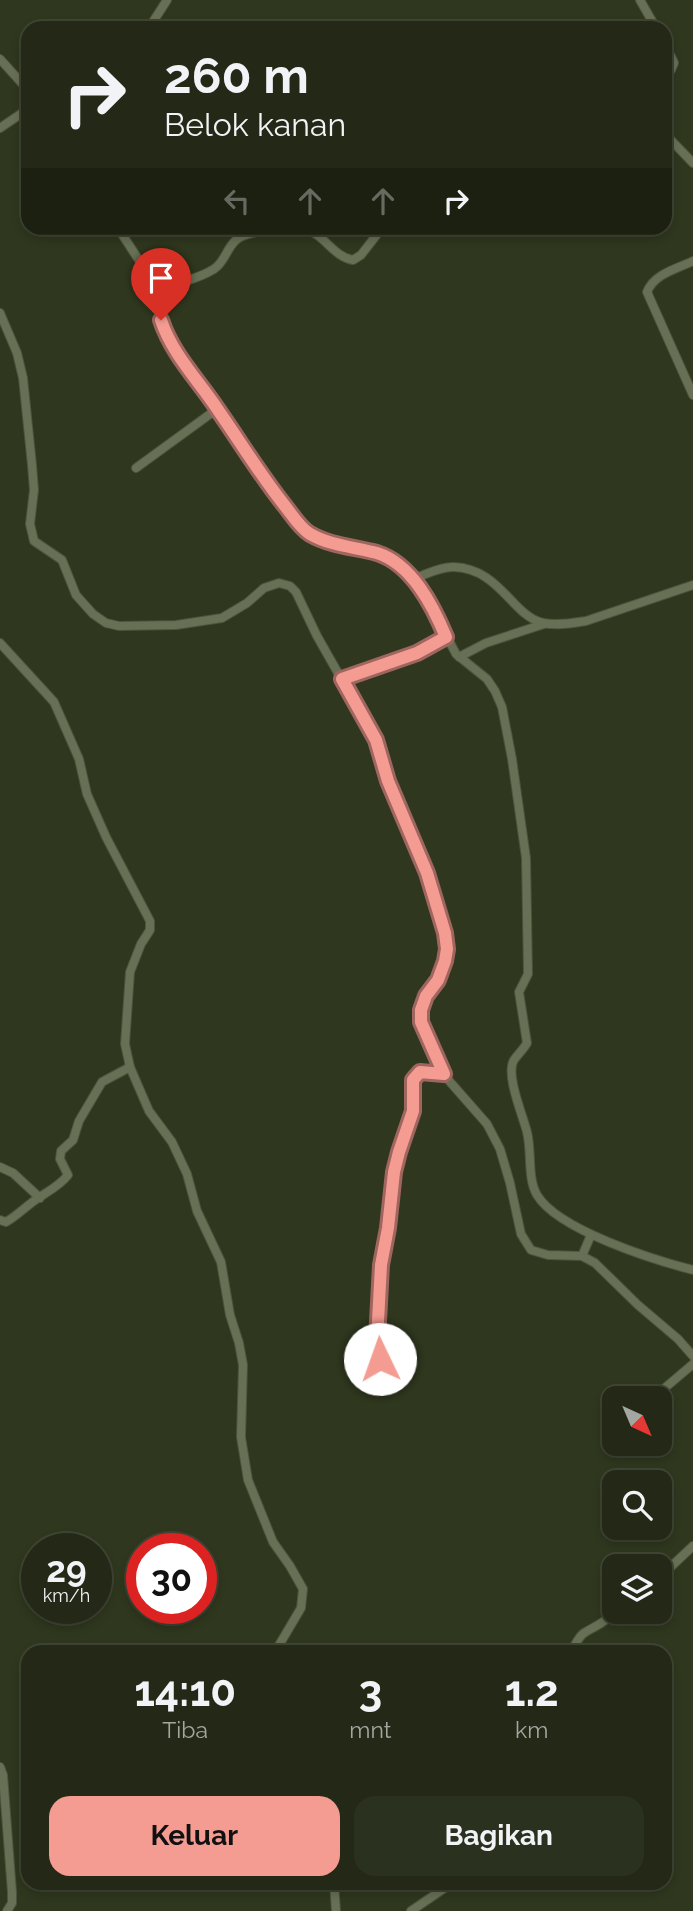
<!DOCTYPE html>
<html lang="id">
<style>
:root{--surface:#232916;--page:#2b311f;--text:#f1f3f6;--muted:#a3a6a1;--line:#404535;--accent:#f59c92}
body{margin:0;font-family:Raleway,sans-serif;background:var(--page);color:var(--text);height:100vh;display:flex;flex-direction:column;font-size:26px;white-space:nowrap}
*{box-sizing:border-box;margin:0}
p{font-size:23px;color:var(--muted)}
.icon{flex:none;width:38px;height:38px;fill:none;stroke:currentColor;stroke-width:2;stroke-linecap:round;stroke-linejoin:round}
.map{position:relative;flex:1;overflow:hidden}
.sheet{position:absolute;left:21px;top:1645px;width:651px;height:245px;display:flex;flex-direction:column;background:var(--surface);border-radius:21px;box-shadow:0 4px 10px #0003,0 0 0 2px var(--line)}
.sheet>*{flex:none}
.top-card{position:absolute;left:21px;top:21px;width:651px;height:214px;border-radius:21px;box-shadow:0 4px 10px #0003,0 0 0 2px var(--line);background:#232916;color:var(--text);overflow:hidden}
.needle{width:46px;rotate:136deg}
.buttons{position:absolute;left:602px;top:1386px;display:grid;gap:14px}
.buttons a{display:grid;place-items:center;width:70px;height:70px;border-radius:14px;background:var(--surface);box-shadow:0 4px 10px #0003,0 0 0 2px var(--line);font-size:35px}
.speed{position:absolute;left:21px;top:1533px;display:flex;gap:14px;font-size:35px;font-weight:700;text-align:center}
.speed>*{display:grid;place-content:center;width:91px;height:91px;border-radius:50%;background:var(--surface);box-shadow:0 4px 10px #0003,0 0 0 2px var(--line);line-height:1}
.speed small{font-size:18px;font-weight:400}
.speed .limit{border:10px solid #d22;background:#fff;color:#111}
.pin{position:absolute;display:grid;place-items:center;width:60px;height:60px;color:#fff;margin:-72px -30px;border-radius:50% 50% 50% 0;rotate:-45deg;box-shadow:0 0 7px #0007}
.pin .icon{rotate:45deg}
.me{position:absolute;width:77px;margin:-38px;rotate:357deg;stroke-linejoin:round;filter:drop-shadow(0 0 5px #0008)}
.turn{display:flex;align-items:center;gap:24px;height:147px;padding:0 28px;font-size:32px}
.turn .icon{width:91px;height:91px;stroke-width:2.5}
.turn b{display:block;font-size:49px;line-height:60px}
.lanes{display:flex;align-items:center;height:66px;padding:0 28px;background:#0003;justify-content:center;gap:35px;direction:ltr}
.lanes .off{opacity:.35}
.eta{display:flex;justify-content:space-evenly;align-items:center;height:119px;text-align:center}
.eta b{font-size:42px;font-weight:700;line-height:49px}
.button{display:flex;gap:14px;margin-top:auto;padding:14px 28px}
.button a{flex:1;height:80px;border-radius:21px;background:var(--accent);color:#111;font-size:28px;font-weight:700;line-height:80px;text-align:center}
.button a+a{background:var(--page);color:var(--text)}
.map>svg:first-child{display:block}
.lines{fill:none;stroke-linecap:round;stroke-linejoin:round}
.minor-casing{stroke:#4d533e;stroke-width:10}
.minor{stroke:#677054;stroke-width:8}
.route-casing{stroke:#9f655f;stroke-width:18}
.route{stroke:#f59c92;stroke-width:12}
</style>
<div class="map">
<svg width="693" height="1911" viewBox="0 0 693 1911">
<rect width="100%" height="100%" fill="#2f371e"/>
<g class="lines">
<g class="minor-casing">
<g id="minor">
<polyline points="640,0 656,28"/>
<polyline points="149,28 167,0"/>
<polyline points="665,44 674,63 671,70 665,74"/>
<polyline points="0,59 28,90"/>
<polyline points="0,128 28,109"/>
<polyline points="665,134 693,163"/>
<path d="M118,228L157,288L161,320L170,341L268,484L297,521L308,533L327,542L379,554L393,561L417,584L429,602L456,654L487,679L495,691L502,707L512,759L526,858L528,974L519,992L527,1043C523,1050 518,1054 514,1060C505,1074 523,1116 527,1132C532,1151 527,1178 537,1195C558,1230 654,1260 693,1270"/>
<path d="M693,261C676,269 654,274 647,292L693,395"/>
<path d="M157,288C175,284 198,279 214,269C225,262 226,249 236,240C246,231 291,226 304,229C324,233 333,257 353,260L361,255L382,228"/>
<polyline points="0,313 17,353 23,378 32,465 34,490 30,524 34,541 62,560 76,595 93,614 106,623 119,626 176,625 222,618 247,603 264,588 279,583 290,586 296,592 317,636 376,740 388,781 427,873 445,933 447,949 438,980 426,996 421,1010 421,1022 444,1075 487,1124 500,1149 510,1183 521,1234 531,1250 548,1255 582,1256 595,1263 638,1305 678,1339 693,1356"/>
<polyline points="136,468 217,409"/>
<path d="M412,579C426,575 438,567 453,567C500,568 512,616 543,623C557,626 573,623 586,621L693,585"/>
<polyline points="0,643 54,702 79,759 87,794 106,837 150,921 150,930 141,944 130,972 125,1044 130,1067 149,1111 172,1142 187,1174 197,1211 221,1262 230,1315 239,1343 243,1365 241,1437 248,1480 273,1542 290,1566 303,1589 301,1608 275,1652"/>
<polyline points="459,657 486,643 544,624"/>
<polyline points="342,679 417,653 446,637"/>
<polyline points="0,1167 13,1173 40,1198"/>
<path d="M0,1220L6,1222C15,1217 22,1210 30,1204C43,1193 57,1189 68,1175L60,1159L61,1151L73,1140L79,1121L102,1082L130,1067"/>
<polyline points="582,1256 591,1235"/>
<polyline points="380,1359 378,1296 381,1265 388,1228 394,1172 399,1152 413,1111 413,1080 420,1072 444,1075"/>
<polyline points="653,1398 693,1364"/>
<polyline points="660,1577 693,1546"/>
<path d="M571,1652C575,1646 578,1637 584,1633C598,1624 608,1623 614,1607"/>
<polyline points="0,1767 3,1775 12,1892 12,1903 7,1911"/>
<polyline points="334,1883 336,1911"/>
<polyline points="411,1911 452,1883"/>
</g>
</g>
<use href="#minor" class="minor"/>
</g>
<g class="lines">
<g class="route-casing">
<path id="route" d="M161,320C172,354 199,381 218,410C241,443 261,476 285,506C293,516 300,528 310,534C331,546 355,547 377,553C412,564 433,606 446,637L417,653L342,679L376,740L388,781L427,873L445,933L447,949L445,961L438,980L426,996L421,1010V1022L444,1074L420,1072L413,1080V1111L399,1152L394,1172L388,1228L381,1265L377,1340L380,1359"/>
</g>
<use href="#route" class="route"/>
</g>
</svg>
<div class="buttons">
<a><svg class="needle" viewBox="-14 -14 28 28"><path d="M0-13l5 13h-10z" fill="#e53935"/><path d="M0 13l5-13h-10z" fill="#a3a6a1"/></svg></a>
<a><svg class="icon" aria-label="search" viewBox="0 0 24 24"><circle cx="10" cy="10" r="6"/><path d="M15 15l6 6"/></svg></a>
<a><svg class="icon" aria-label="layers" viewBox="0 0 24 24"><path d="M12 4l9 5-9 5-9-5zM3 14l9 5 9-5"/></svg></a>
</div>
<div class="speed"><div>29<small>km/h</small></div><div class="limit">30</div></div>
<div class="pin" style="left:161px;top:320px;background:#d93025"><svg class="icon" aria-label="arrive" viewBox="0 0 24 24"><path d="M6 21V4h12l-3 4 3 4H6"/></svg></div>
<svg class="me" style="left:380px;top:1359px" viewBox="-20 -20 40 40"><circle r="19" fill="#fff"/><path d="M0-13L10 11 0 6-10 11z" fill="#f59c92"/></svg>
<div class="top-card">
<div class="turn"><svg class="icon" aria-label="right" viewBox="0 0 24 24"><path d="M7 20v-9h11M14 6l5 5-5 5"/></svg><div><b>260 m</b>Belok kanan</div></div>
<div class="lanes"><svg class="icon off" aria-label="left" viewBox="0 0 24 24"><path d="M17 20v-9H6M10 6l-5 5 5 5"/></svg><svg class="icon off" aria-label="ahead" viewBox="0 0 24 24"><path d="M12 20V5M6 11l6-6 6 6"/></svg><svg class="icon off" aria-label="ahead" viewBox="0 0 24 24"><path d="M12 20V5M6 11l6-6 6 6"/></svg><svg class="icon" aria-label="right" viewBox="0 0 24 24"><path d="M7 20v-9h11M14 6l5 5-5 5"/></svg></div>
</div>
<section class="sheet">
<div class="eta">
<div><b>14:10</b><p>Tiba</p></div>
<div><b>3</b><p>mnt</p></div>
<div><b>1.2</b><p>km</p></div>
</div>
<div class="button"><a>Keluar</a><a>Bagikan</a></div>
</section>
</div>
